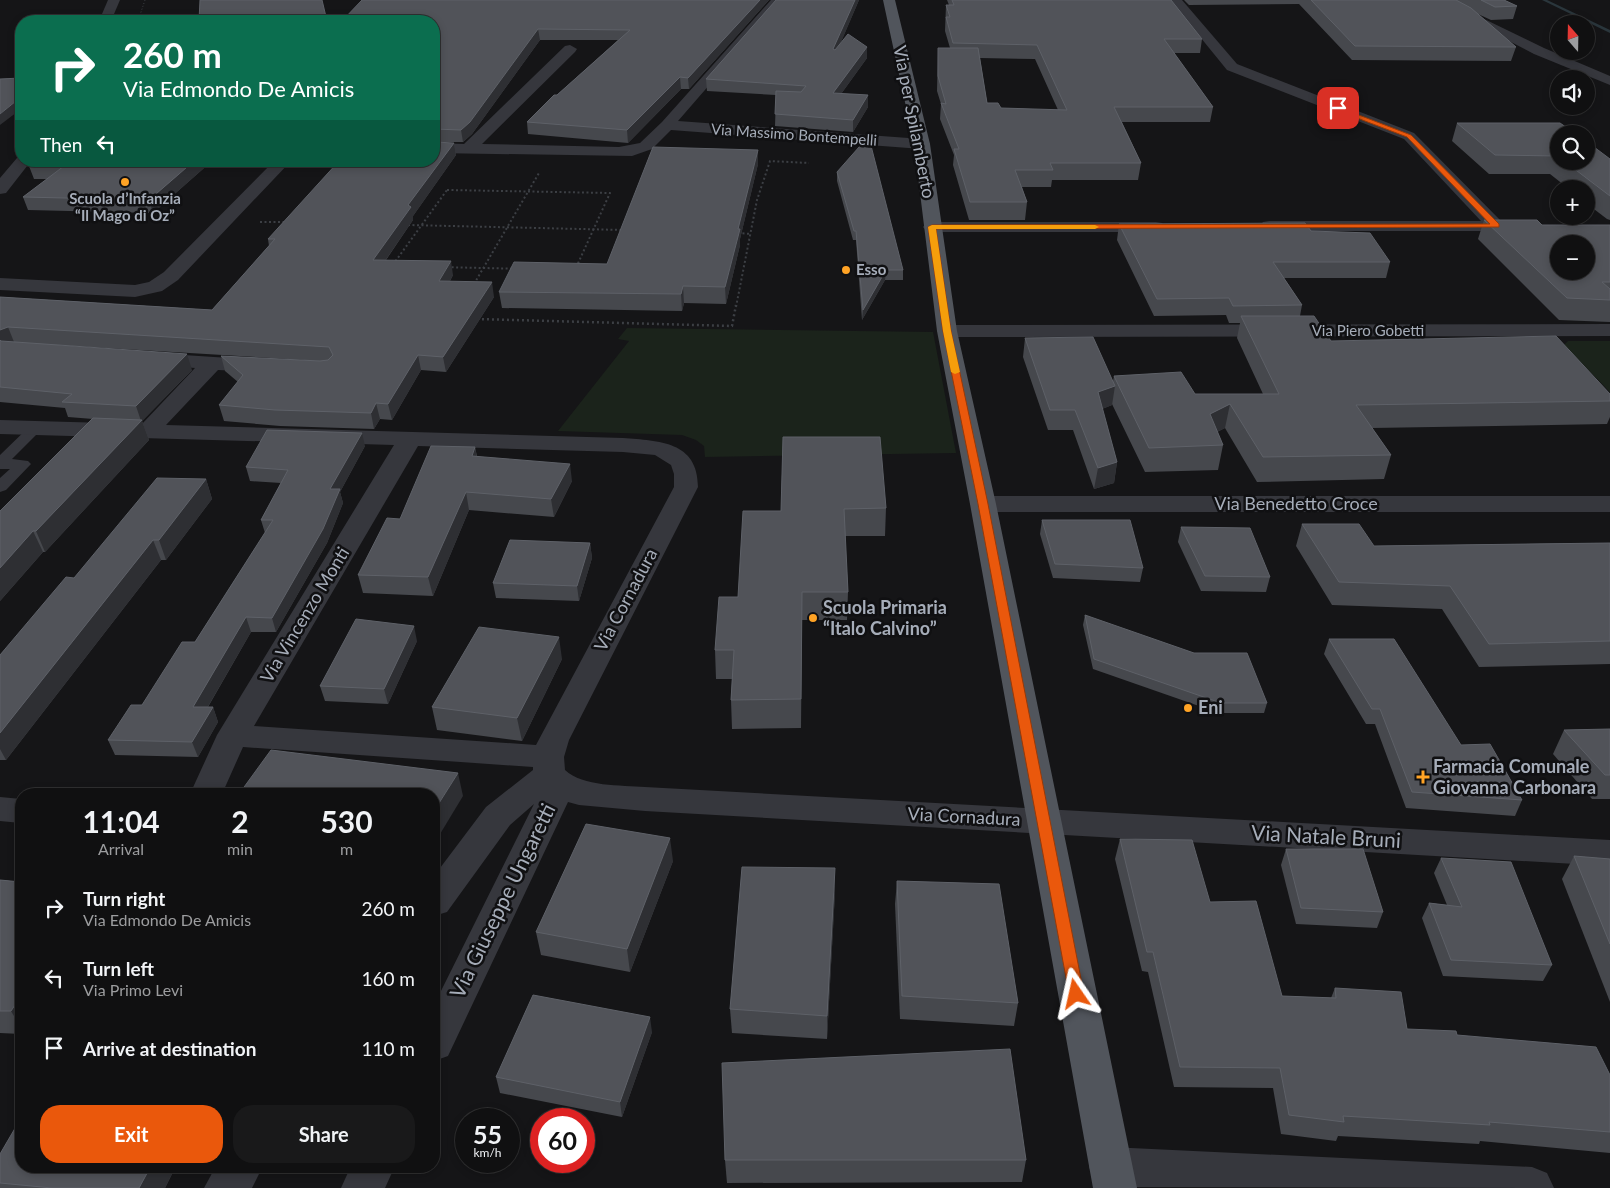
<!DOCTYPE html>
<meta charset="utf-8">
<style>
:root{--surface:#101011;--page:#19191a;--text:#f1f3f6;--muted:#9c9d9f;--line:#303031;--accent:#ea580c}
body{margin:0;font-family:Lato,sans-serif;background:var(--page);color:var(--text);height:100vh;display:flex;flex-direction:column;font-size:19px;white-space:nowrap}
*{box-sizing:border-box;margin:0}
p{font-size:16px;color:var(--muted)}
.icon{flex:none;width:28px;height:28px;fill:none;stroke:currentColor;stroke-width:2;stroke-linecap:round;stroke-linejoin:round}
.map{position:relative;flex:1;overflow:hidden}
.drawer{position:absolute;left:15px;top:788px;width:425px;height:385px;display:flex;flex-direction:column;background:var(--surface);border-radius:20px;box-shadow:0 2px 8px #0003,0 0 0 1px var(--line)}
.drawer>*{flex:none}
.top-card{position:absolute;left:15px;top:15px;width:425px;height:152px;border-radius:20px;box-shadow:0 2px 8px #0003,0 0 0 1px var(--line);background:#0b6e4f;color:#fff;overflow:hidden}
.needle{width:32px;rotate:340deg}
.buttons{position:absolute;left:1550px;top:15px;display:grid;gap:10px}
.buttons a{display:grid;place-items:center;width:45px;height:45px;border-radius:50%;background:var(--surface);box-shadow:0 2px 8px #0003,0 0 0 1px var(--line);font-size:25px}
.speed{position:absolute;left:455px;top:1108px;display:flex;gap:10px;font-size:25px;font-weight:700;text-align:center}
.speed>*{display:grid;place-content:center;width:65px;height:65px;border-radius:50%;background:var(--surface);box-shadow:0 2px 8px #0003,0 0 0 1px var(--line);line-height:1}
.speed small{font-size:12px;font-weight:400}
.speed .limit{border:8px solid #d22;background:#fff;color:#111}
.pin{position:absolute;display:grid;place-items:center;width:42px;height:42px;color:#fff;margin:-21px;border-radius:10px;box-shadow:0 2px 8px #0006}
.me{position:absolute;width:55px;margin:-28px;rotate:349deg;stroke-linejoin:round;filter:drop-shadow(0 0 4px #0008)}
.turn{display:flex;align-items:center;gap:18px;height:105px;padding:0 25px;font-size:22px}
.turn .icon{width:65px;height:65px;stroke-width:2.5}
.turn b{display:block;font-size:35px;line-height:42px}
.then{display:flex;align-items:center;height:48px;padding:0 25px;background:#0003;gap:10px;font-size:19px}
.eta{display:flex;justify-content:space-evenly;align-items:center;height:85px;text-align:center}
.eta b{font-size:30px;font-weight:700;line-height:35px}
.primary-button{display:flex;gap:10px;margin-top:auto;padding:10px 25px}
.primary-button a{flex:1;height:58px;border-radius:20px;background:var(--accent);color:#fff;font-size:20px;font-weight:700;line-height:58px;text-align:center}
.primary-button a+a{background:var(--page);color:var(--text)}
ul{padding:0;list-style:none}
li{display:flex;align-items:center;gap:15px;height:70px;padding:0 25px}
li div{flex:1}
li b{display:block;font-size:19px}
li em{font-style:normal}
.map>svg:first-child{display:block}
.green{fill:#1b231b}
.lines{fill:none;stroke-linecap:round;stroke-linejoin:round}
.stream{fill:#2a363c;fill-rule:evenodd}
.path-far2{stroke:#3c3f44;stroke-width:1;stroke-dasharray:1 2;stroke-linecap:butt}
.path-far1{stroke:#3c3f44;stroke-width:2;stroke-dasharray:2 2.5;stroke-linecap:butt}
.path{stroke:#3c3f44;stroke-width:2.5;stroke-dasharray:2 3;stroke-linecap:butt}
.lane{fill:#36373d;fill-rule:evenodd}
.street{fill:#36373d;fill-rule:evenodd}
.primary{fill:#51555c;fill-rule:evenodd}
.wall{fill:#46484d;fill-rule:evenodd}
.shaded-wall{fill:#2e2f33}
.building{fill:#515359;stroke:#5e6168;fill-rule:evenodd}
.route{fill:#ea580c;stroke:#983908}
.slow{fill:#f59e0b}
.poi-dot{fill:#ffa325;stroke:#101012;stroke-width:2}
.labels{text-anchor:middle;stroke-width:5;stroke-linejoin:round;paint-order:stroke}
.far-street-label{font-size:15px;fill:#a6adb9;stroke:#101012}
.far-poi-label{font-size:15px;font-weight:bold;fill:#a6adb9;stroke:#101012}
.street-label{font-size:18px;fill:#a6adb9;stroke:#101012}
.poi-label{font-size:18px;font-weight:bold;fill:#a6adb9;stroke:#101012;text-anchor:start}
.near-street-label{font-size:21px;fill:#a6adb9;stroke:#101012}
</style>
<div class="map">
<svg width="1610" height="1188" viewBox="0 0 1610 1188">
<rect width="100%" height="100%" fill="#151517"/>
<g class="green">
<polygon points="627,328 933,332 956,453 705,457 704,446 696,440 682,435 558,431 629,341 618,339"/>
<polygon points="1568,341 1610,341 1610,392 1564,345"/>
</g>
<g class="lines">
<polygon class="stream" points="1542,0 1547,0 1610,30 1610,33"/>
<polyline class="path-far2" points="138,21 145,0"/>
<g class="path-far1">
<polygon points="447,190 610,193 575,270 392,266"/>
<polyline points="260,222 287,222"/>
<polyline points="408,225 624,230"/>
<polyline points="738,233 751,234"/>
<polyline points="474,284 539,173"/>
<polyline points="736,307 757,200 770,161 809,163"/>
</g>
<polyline class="path" points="477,319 732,326 736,305"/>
<polygon class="lane" points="36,424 41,425 43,428 12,459 28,461 31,464 6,490 0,492 0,478 10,469 0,469 0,455 31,425"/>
<g class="street">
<polygon points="108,0 120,0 111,21 99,21"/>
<polygon points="771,0 783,0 678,121 922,139 928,141 930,144 928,147 922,149 671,130 652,149 632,156 434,153 434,143 464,144 565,46 570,45 577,49 575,52 482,144 619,147 640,143 662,122"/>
<polygon points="1170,0 1182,0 1237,64 1414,133 1501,221 1527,222 1530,226 1527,230 1521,231 1269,231 1263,230 1260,226 1263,222 1269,221 1481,221 1404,139 1227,70"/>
<polygon points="1430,0 1445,0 1544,48 1610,76 1610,85 1534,54"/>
<polygon points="21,157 21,161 31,161 6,193 0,194 0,178 17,158"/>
<polygon points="274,161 291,161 178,280 162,291 135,297 0,290 0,278 135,285 149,282 164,272"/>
<polygon points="932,222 1156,222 1162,223 1165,227 1162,231 1156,232 932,232 926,231 923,227 926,223"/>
<polygon points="1610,324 1610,336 947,337 940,335 937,331 940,327 947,325"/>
<path d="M153,353L260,360L268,361L271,366L268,371L260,372L218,370L166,425L623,438C659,441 698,441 698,487L569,740L564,757L565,770C583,787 621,785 645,787L1610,840V866L645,811L579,805L568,802L448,1056L434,1061V1005L534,804L510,825L447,912L434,916V876L486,807L533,770V767L243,747L222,794H190L217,735L394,445L0,434V420L142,424L195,368L145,364L142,359L145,354ZM418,446L623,452L655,455L671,465L674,474V487L536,745L254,726Z"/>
<polygon points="983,496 1610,496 1610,512 983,512 974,509 970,504 974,499"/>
<polygon points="0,797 21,799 21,823 0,821"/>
<polygon points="1110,1147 1532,1167 1547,1173 1554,1188 1110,1187 1095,1181 1089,1167 1095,1153"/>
<polygon points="216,1166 263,1166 252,1188 204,1188"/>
<polygon points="351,1166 395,1166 385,1188 341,1188"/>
</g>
<polygon class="primary" points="883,0 895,0 930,144 957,331 996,504 1137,1188 1093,1188 970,504 937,331 914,144"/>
</g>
<g class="wall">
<polygon points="362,0 769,0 689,89 681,89 628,143 528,134 527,122 618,40 540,40 472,134 463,142 434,142 434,21"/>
<polygon points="776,0 859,0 840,44 867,58 841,94 868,95 868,107 853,132 775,126 776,95 707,91 706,79"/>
<path d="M947,0H1172V1L1202,39L1200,53H1174L1213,107L1210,122H1122L1141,163L1138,180H1052L1051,187H1022L1027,202L1025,220H969L953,165L954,155L940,119L941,104L937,91L938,48H950L945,31L946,5H949ZM980,58L1035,59L1058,110L1001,108L987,103Z"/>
<polygon points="1184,0 1504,0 1517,6 1513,19 1491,20 1478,14 1516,47 1511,61 1352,60 1299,4 1189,5"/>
<polygon points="1457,123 1559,134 1559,161 1586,161 1610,159 1610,220 1607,219 1586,203 1586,189 1569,189 1550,174 1489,174 1452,141"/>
<polygon points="454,143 456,155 413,216 413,220 386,260 453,275 450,281 494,297 446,372 421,370 392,420 380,419 374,429 280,426 224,421 219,405 238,382 225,371 221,356 321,361 56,345 192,370 142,421 149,440 45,552 43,552 0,601 0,511 93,419 68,417 65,408 0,402 0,297 212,310 269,246 268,239"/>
<polygon points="212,161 153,213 28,210 23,197 47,179 34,179 29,166"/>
<polygon points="758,164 740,239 740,245 726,304 684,303 682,311 502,308 499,292 607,264"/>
<polygon points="837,172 903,270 903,280 885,280 862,320 856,240 853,240 837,181"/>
<polygon points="1484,220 1542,225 1610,225 1610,322 1559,320 1478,239"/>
<polygon points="1119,224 1311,231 1390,262 1386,278 1284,278 1302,305 1300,316 1331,341 1610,394 1610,417 1607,424 1372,428 1391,455 1384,479 1257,482 1225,428 1217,432 1223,445 1218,470 1145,472 1112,404 1112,405 1102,409 1117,462 1114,483 1094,489 1073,430 1048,430 1023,357 1025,338 1113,381 1114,376 1195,394 1263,394 1237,338 1240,323 1229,323 1226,315 1154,316 1117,240"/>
<polygon points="783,437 886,508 885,536 845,536 848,592 847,620 802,620 801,728 732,729 731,700 732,679 716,679 715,650 738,597 781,511"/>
<polygon points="365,446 340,492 343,503 327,543 276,632 251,632 208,707 213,707 218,722 198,757 115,755 108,740 142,705 195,642 265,533 261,520 281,483 250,481 246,467"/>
<polygon points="475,447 477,456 572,481 554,517 469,510 433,596 363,593 358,575 400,519"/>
<polygon points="206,479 212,499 166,560 161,560 6,760 0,760 0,655 74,578"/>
<polygon points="1042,520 1143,568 1140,582 1053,578 1040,534"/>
<polygon points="1302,524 1374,546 1610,543 1610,664 1479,667 1442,609 1332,605 1296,546"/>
<polygon points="1181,527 1270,577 1266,592 1201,591 1178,542"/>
<polygon points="590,543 592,558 579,601 496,598 493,583"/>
<polygon points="1085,615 1267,703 1264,713 1219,713 1093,669 1083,625"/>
<polygon points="1329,639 1461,745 1522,800 1515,816 1406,808 1375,724 1366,724 1324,654"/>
<polygon points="417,641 388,704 325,701 320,686"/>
<polygon points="562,659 522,741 437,730 432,707"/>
<polygon points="1610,729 1610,799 1592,799 1553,754 1564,730"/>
<polygon points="1120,839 1210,902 1282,996 1331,998 1335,988 1407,1029 1457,1035 1610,1075 1610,1153 1480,1141 1479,1144 1338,1136 1336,1141 1281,1134 1273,1088 1174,1087 1148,972 1142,971 1115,859"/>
<polygon points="1286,849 1383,912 1377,928 1296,924 1281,865"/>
<polygon points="1574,856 1610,859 1610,1002 1562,879"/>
<polygon points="1441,858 1552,965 1543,981 1443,976 1422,918 1429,903 1447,905 1434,873"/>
<polygon points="673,861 630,972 541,955 536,932"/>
<polygon points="0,880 21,882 21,1034 0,1033"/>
<polygon points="897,881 1018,1003 1014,1026 900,1019 895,904"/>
<polygon points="835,892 827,1039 732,1033 730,1009"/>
<polygon points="652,1032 622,1117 500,1093 496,1077"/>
<polygon points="0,1154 176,1166 165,1188 0,1188"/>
<polygon points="725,1160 1026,1160 1022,1182 727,1183"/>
</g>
<g class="shaded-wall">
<polygon points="760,0 769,0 689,89 688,78"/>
<polygon points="855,0 859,0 833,61 833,49"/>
<polygon points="538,29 540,40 472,134 463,142 461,130"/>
<polygon points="867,47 867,58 833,105 833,93"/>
<polygon points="680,77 681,89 628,143 627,130"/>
<polygon points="868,95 868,107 853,132 853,120"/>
<polygon points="21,97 21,109 0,125 0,114"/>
<polygon points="454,143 456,155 413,216 413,220 376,274 373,260 408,205"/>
<polygon points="758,150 758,164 740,239 740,245 726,304 725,287 738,229"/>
<polygon points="194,161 212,161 153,213 149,200"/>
<polygon points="451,261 453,275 442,296 439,281"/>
<polygon points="886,270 885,280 862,320 863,310"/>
<polygon points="492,282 494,297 446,372 443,357"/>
<polygon points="683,286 684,303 682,311 681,294"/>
<polygon points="8,327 14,342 0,347 0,330"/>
<polygon points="187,354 192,370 142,421 149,440 45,552 36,531 141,421 136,406"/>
<polygon points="418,355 421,370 392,420 388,404"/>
<polygon points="1115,386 1112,405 1095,412 1098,392"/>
<polygon points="376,403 380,419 374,429 371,413"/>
<polygon points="1230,404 1225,428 1205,438 1210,414"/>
<polygon points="362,433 365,446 340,492 343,503 327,543 276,632 272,618 330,489"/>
<polygon points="475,447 478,464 472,456"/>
<polygon points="1117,462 1114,483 1094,489 1098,468"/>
<polygon points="570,464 572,481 554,517 551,499"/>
<polygon points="206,479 212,499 166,560 159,540"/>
<polygon points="466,492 469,510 433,596 428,577"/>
<polygon points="33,531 43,552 0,601 0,568"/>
<polygon points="153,540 161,560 6,760 0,749 0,733"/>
<polygon points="590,543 592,558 579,601 577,586"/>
<polygon points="246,617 251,632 199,722 193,707"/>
<polygon points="414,626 417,641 388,704 384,689"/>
<polygon points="559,637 562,659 522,741 517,718"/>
<polygon points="213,707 218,722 198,757 192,742"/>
<polygon points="458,773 463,796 434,844 434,811"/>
<polygon points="670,838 673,861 630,972 627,949"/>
<polygon points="835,868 835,892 827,1039 827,1016"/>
<polygon points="21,996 21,1028 11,1011"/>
<polygon points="650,1017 652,1032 622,1117 620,1102"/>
<polygon points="151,1166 176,1166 165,1188 139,1188"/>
</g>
<g class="building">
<polygon points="200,0 322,0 327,21 199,21"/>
<polygon points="362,0 760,0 688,78 680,77 627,130 527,122 554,95 557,95 630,30 538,29 470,122 461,130 434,129 434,50 436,48 434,48 434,21 342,21"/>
<polygon points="776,0 855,0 833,49 835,50 848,34 867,47 833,93 868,95 853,120 775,114 776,91 801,92 806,86 706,79"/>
<polygon points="952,0 1171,0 1202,39 1164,39 1213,107 1114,107 1141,163 1050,163 1053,170 1015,170 1027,202 970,202 954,149 959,149 941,103 946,104 938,76 938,48 978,48 987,103 998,103 1001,108 1067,110 1037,45 953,43 946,17 950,17 946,5 954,5"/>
<polygon points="1311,0 1456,0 1471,8 1516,47 1355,46"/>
<polygon points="1481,0 1504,0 1517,6 1495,7"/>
<polygon points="21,78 21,97 0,114 0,79"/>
<polygon points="1457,123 1560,123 1576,134 1559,134 1559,157 1557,156 1495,155"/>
<polygon points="867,138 869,138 903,270 886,270 863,310 856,231 854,231 837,172"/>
<polygon points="1586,141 1610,159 1610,196 1564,161 1586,161"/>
<polygon points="434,142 454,143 408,205 411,207 373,260 451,261 439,281 492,282 443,357 418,355 388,404 376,403 371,413 275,410 219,405 243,375 221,356 320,361 328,360 333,355 329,347 8,327 0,330 0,297 212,310 275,239 268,239 339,161 434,161"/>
<polygon points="653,147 758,150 738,229 740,229 725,287 683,286 681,294 499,292 514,262 607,264"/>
<polygon points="35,161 194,161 149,200 23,197 64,166 29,166"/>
<path d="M1484,220H1537L1542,225H1610V282H1602L1610,289V300L1567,298ZM1559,244H1586V271H1559Z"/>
<polygon points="1305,223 1311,231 1370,233 1390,262 1273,262 1302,305 1233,306 1229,298 1157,299 1119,224"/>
<polygon points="1241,316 1314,316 1331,341 1556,336 1610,394 1610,401 1356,405 1391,455 1263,457 1230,404 1210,414 1223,445 1149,448 1114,376 1181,372 1195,394 1279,394"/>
<polygon points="1093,337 1115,386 1098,392 1117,462 1098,468 1075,410 1050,410 1025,338"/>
<polygon points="0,340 1,341 187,354 136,406 62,402 72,394 0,387"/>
<polygon points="93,418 142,420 36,531 33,531 0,568 0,511"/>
<polygon points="267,430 362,433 330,489 340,489 323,529 272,618 246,617 193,707 213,707 192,742 108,740 131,705 142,705 182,642 195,642 273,520 261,520 288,470 246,467"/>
<polygon points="783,437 880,437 886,508 844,509 848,592 802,592 801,699 731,700 734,650 715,650 719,597 738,597 743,511 781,511"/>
<polygon points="431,446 475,447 472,456 570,464 551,499 466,492 428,577 358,575 387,518 400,519"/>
<polygon points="157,478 206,479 159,540 153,540 0,733 0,655 66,577 74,578"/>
<polygon points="1042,520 1130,520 1143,568 1055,564"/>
<polygon points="1302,524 1359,524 1374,546 1610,543 1610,641 1489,644 1450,586 1339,582"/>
<polygon points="1181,527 1250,528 1270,577 1205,576"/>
<polygon points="510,540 590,543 577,586 493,583"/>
<polygon points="1085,615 1194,653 1247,653 1267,703 1221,703 1094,659"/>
<polygon points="356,619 414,626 384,689 320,686"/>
<polygon points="479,627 559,637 517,718 432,707"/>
<polygon points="1329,639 1394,639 1461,745 1490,744 1522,800 1412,792 1380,709 1372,709"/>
<polygon points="1610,729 1610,775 1605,775 1564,730"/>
<polygon points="271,750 458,773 434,811 434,794 239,794"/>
<polygon points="586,824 670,838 627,949 536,932"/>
<polygon points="1120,839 1192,840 1210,902 1256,901 1282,996 1336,998 1335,988 1401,992 1407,1029 1456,1031 1457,1035 1596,1047 1610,1075 1610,1132 1489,1122 1490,1125 1343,1116 1344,1122 1289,1115 1280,1068 1180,1067 1153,952 1147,952"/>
<polygon points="1286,849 1363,849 1383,912 1301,908"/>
<polygon points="1574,856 1610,859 1610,944"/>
<polygon points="1441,858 1511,862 1552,965 1451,960 1429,903 1462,907"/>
<polygon points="742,867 835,868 827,1016 730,1009"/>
<polygon points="0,880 21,882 21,996 11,1011 0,1011"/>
<polygon points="897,881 999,884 1018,1003 902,996"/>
<polygon points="533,995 650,1017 620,1102 496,1077"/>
<polygon points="1010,1049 1026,1160 725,1160 722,1063"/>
<polygon points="21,1118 21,1166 151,1166 139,1188 52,1188 0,1183 0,1154"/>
</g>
<polygon class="route" points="1338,107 1411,135 1499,224 1499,227 936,229 951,331 988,504 1084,994 1082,999 1076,1001 1071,999 1069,994 978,504 943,331 928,227 932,225 1490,224 1407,137 1336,110"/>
<polygon class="slow" points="932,225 1095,225 1099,227 1095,229 936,229 951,331 960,372 955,374 951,372 943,331 928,227"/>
<g class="poi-dot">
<circle cx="125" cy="182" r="5"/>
<circle cx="846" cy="270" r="5"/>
<circle cx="813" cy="618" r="5"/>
<circle cx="1188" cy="708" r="5"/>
<path d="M1420.5 769.5h5v5h5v5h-5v5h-5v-5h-5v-5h5z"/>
</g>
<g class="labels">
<g class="far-street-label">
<text transform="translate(794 135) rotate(4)" y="5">Via Massimo Bontempelli</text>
<text x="1368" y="336">Via Piero Gobetti</text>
</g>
<g class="far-poi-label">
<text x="125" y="204">Scuola d’Infanzia<tspan x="125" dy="17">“Il Mago di Oz”</tspan></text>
<text x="856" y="275" text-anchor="start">Esso</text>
</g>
<g class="street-label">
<text transform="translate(914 122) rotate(79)" y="6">Via per Spilamberto</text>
<text x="1296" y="510">Via Benedetto Croce</text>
<text transform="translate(626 600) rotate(-62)" y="6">Via Cornadura</text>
<text transform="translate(305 615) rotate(-59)" y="6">Via Vincenzo Monti</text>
<text transform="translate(964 817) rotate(3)" y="6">Via Cornadura</text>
</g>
<g class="poi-label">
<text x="823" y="614">Scuola Primaria<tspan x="823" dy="21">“Italo Calvino”</tspan></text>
<text x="1198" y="714">Eni</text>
<text x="1433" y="773">Farmacia Comunale<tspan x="1433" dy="21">Giovanna Carbonara</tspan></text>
</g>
<g class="near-street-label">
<text transform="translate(1326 837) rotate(3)" y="7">Via Natale Bruni</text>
<text transform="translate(503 901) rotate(-64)" y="7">Via Giuseppe Ungaretti</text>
</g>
</g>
</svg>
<div class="buttons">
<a><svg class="needle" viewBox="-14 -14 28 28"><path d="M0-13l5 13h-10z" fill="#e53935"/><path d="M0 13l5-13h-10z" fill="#9c9d9f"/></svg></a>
<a><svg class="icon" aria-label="sound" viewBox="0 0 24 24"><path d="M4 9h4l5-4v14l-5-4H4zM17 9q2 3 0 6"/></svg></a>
<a><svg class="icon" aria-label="search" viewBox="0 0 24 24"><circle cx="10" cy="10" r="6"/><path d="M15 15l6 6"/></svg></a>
<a>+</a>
<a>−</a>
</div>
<div class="speed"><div>55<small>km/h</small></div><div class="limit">60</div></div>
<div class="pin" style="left:1338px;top:108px;background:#d93025"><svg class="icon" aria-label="arrive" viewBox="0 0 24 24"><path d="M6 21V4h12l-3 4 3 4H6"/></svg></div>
<svg class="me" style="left:1076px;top:994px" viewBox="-20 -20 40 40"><path d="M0-17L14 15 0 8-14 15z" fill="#ea580c" stroke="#fff" stroke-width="4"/></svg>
<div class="top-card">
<div class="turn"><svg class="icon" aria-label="right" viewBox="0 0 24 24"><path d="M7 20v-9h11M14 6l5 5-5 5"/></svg><div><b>260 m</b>Via Edmondo De Amicis</div></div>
<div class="then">Then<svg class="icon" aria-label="left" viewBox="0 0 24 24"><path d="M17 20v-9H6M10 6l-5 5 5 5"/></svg></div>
</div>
<section class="drawer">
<div class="eta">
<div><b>11:04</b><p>Arrival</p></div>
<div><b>2</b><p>min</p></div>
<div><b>530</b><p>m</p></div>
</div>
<ul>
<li><svg class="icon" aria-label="right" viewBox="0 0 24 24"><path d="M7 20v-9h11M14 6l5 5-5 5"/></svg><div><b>Turn right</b><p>Via Edmondo De Amicis</p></div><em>260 m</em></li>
<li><svg class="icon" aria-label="left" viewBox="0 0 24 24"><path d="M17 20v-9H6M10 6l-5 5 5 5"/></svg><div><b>Turn left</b><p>Via Primo Levi</p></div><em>160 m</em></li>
<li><svg class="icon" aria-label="arrive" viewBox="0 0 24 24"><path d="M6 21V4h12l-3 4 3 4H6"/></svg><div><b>Arrive at destination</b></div><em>110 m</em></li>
</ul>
<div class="primary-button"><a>Exit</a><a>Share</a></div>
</section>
</div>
